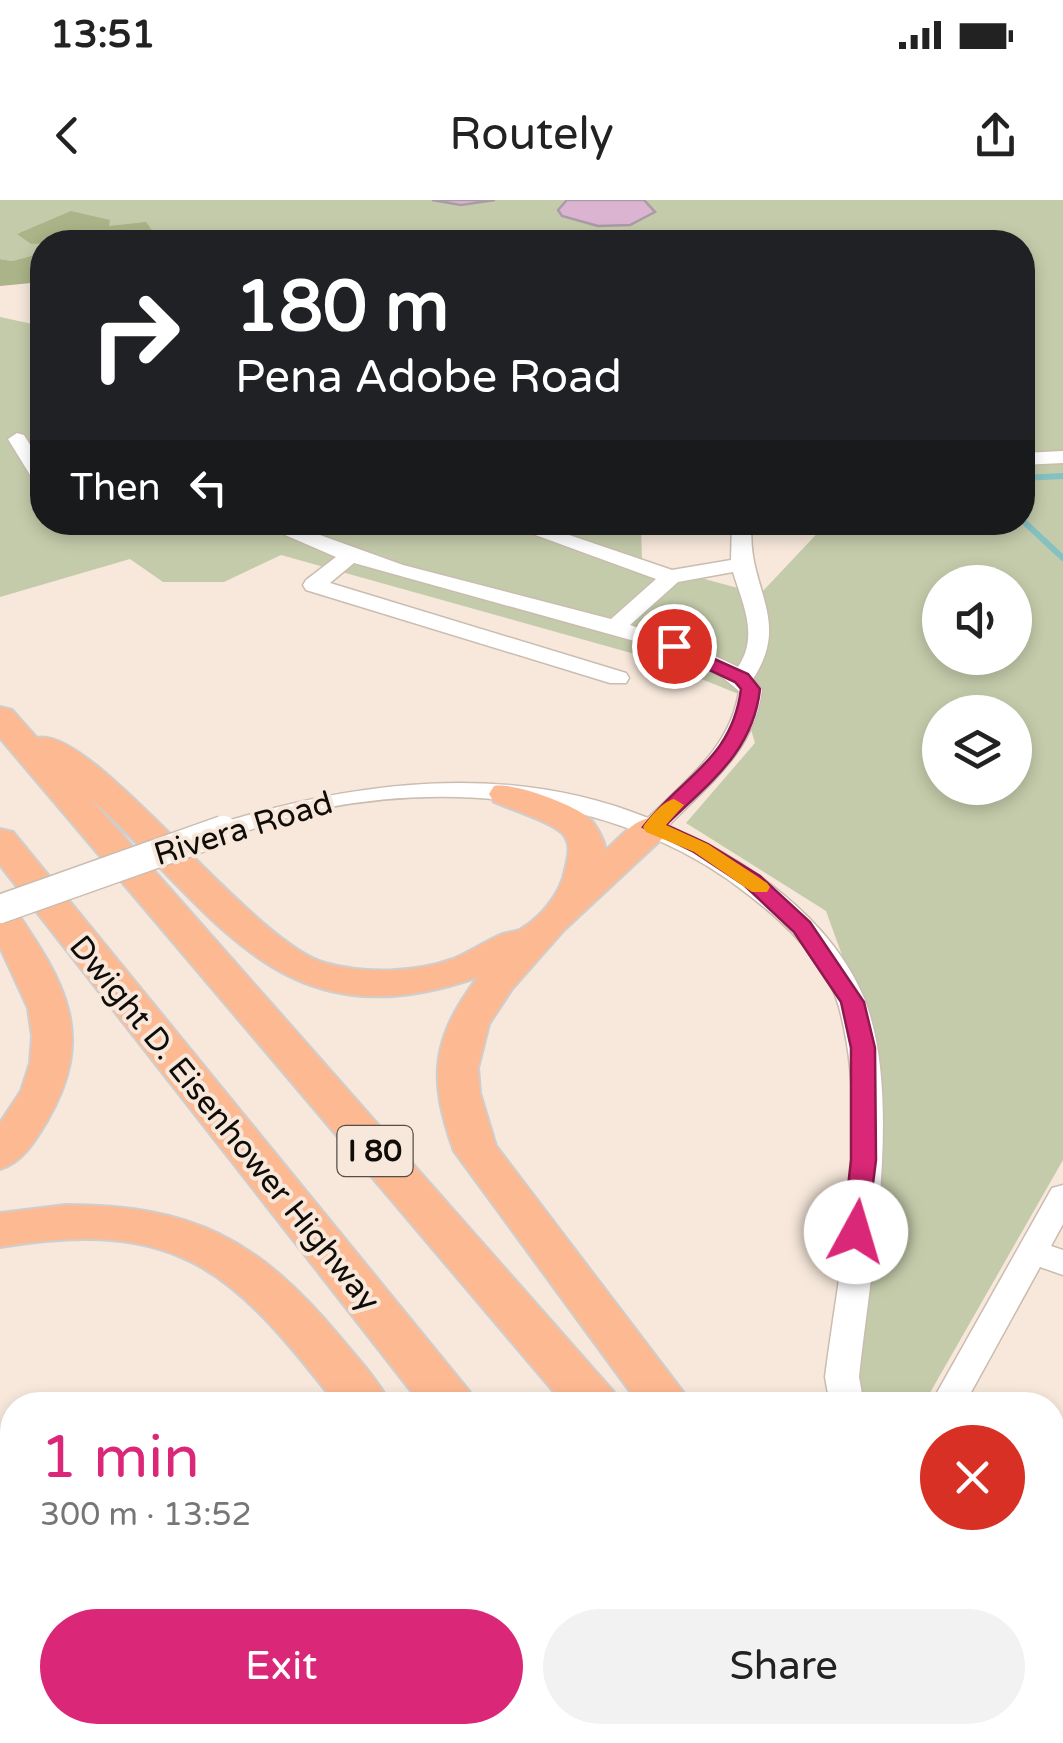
<!DOCTYPE html>
<meta charset="utf-8">
<style>
:root{--surface:#fff;--page:#f2f2f2;--text:#222;--muted:#767676;--accent:#db2777}
body{margin:0;font-family:"Varela Round",sans-serif;background:var(--page);color:var(--text);height:100vh;display:flex;flex-direction:column;font-size:38px;white-space:nowrap}
*{box-sizing:border-box;margin:0}
p{font-size:32px;color:var(--muted)}
.icon{flex:none;width:55px;height:55px;fill:none;stroke:currentColor;stroke-width:2;stroke-linecap:round;stroke-linejoin:round}
.map{position:relative;flex:1;overflow:hidden}
.sheet{position:absolute;left:0px;top:1192px;width:1065px;height:352px;display:flex;flex-direction:column;background:var(--surface);border-radius:40px 40px 0 0;box-shadow:0 5px 15px #0003}
.sheet>*{flex:none}
.hud{position:absolute;left:30px;top:30px;width:1005px;height:305px;border-radius:40px;box-shadow:0 5px 15px #0003;background:#202124;color:#fff;overflow:hidden}
.tools{position:absolute;left:922px;top:365px;display:grid;gap:20px}
.tools a{display:grid;place-items:center;width:110px;height:110px;border-radius:50%;background:var(--surface);box-shadow:0 5px 15px #0003;font-size:50px}
.pin{position:absolute;display:grid;place-items:center;width:85px;height:85px;color:#fff;margin:-42px;border:5px solid #fff;border-radius:50%;box-shadow:0 2px 10px #0007}
.me{position:absolute;width:110px;margin:-55px;rotate:6deg;stroke-linejoin:round;filter:drop-shadow(0 0 8px #0008)}
.turn{display:flex;align-items:center;gap:35px;height:210px;padding:0 40px;font-size:45px}
.turn .icon{width:130px;height:130px;stroke-width:2.5}
.turn b{display:block;font-size:70px;line-height:85px}
.then{display:flex;align-items:center;height:95px;padding:0 40px;background:#0003;gap:20px;font-size:38px}
.round{display:grid;place-items:center;flex:none;width:105px;height:105px;border-radius:52px;background:var(--page)}
.head{display:flex;align-items:center;justify-content:space-between;height:170px;padding:0 40px}
h1{font-size:60px;font-weight:600;line-height:75px;color:var(--accent)}
.cta{display:flex;gap:20px;margin-top:auto;padding:20px 40px}
.cta a{flex:1;height:115px;border-radius:60px;background:var(--accent);color:#fff;font-size:40px;font-weight:600;line-height:115px;text-align:center}
.cta a+a{background:var(--page);color:var(--text)}
.status{display:flex;justify-content:space-between;align-items:center;height:70px;padding:0 50px;background:var(--surface);direction:ltr}
.status svg{height:28px;fill:currentColor}
header{display:flex;justify-content:space-between;align-items:center;height:130px;padding:0 40px;background:var(--surface);font-size:45px;font-weight:600}
.map>svg:first-child{display:block}
.green{fill:#c4cbaa;fill-rule:evenodd}
.forest{fill:#abb388}
.lines{fill:none;stroke-linecap:round;stroke-linejoin:round}
.stream{stroke:#86c1c2;stroke-width:6}
.building{fill:#dbb4d2;stroke:#aa9ba6;stroke-width:2.5}
.minor-casing{stroke:#cabcaf;stroke-width:3}
.highway-casing{stroke:#cfcece;stroke-width:4}
.minor{fill:#fff;fill-rule:evenodd}
.highway{fill:#fdb992;fill-rule:evenodd}
.minor-bridge-casing{stroke:#cabcaf;stroke-width:31;stroke-linecap:butt}
.minor-bridge{stroke:#fff;stroke-width:28}
.route{fill:#db2777;stroke:#8e194d;stroke-width:2.5}
.slow{fill:#f59e0b}
.labels{text-anchor:middle;stroke-width:8;stroke-linejoin:round;paint-order:stroke}
.shield{fill:#f7e8db;stroke:#554e47;stroke-width:2.5}
.shield-label{font-size:30px;font-weight:bold;fill:#100c08}
.street-label{font-size:32px;fill:#100c08;stroke:#f7e8db}
</style>
<div class="status"><b>13:51</b><svg viewBox="0 0 49 12"><path d="M0 12V9h3v3zM5 12V6h3v6zM10 12V3h3v9zM15 12V0h3v12zM26 1h20v11H26zM47 4h2v5h-2z"/></svg></div>
<header><svg class="icon" aria-label="back" viewBox="0 0 24 24"><path d="M15 5l-7 7 7 7"/></svg>Routely<svg class="icon" aria-label="share" viewBox="0 0 24 24"><path d="M12 15V3M7 8l5-5 5 5M5 13v7h14v-7"/></svg></header>
<div class="map">
<svg width="1063" height="1543" viewBox="0 0 1063 1543">
<rect width="100%" height="100%" fill="#f7e8db"/>
<path class="green" d="M0,0H1063V960L923,1205H824L856,1083L881,863L826,711L686,623L755,543L741,495L649,458L281,355L224,382H163L130,359L0,397V117L42,126V322L641,323L642,362L760,394L827,323L1022,322V42H133L154,33L108,26L18,33L31,44L42,43V53L12,61L0,59ZM940,382H1015V458H940ZM940,512H1015V588H940Z"/>
<g class="forest">
<polygon points="71,11 110,20 109,26 146,22 154,33 133,42 91,40 92,42 31,44 17,34"/>
<polygon points="42,53 42,82 0,86 0,59 12,61"/>
</g>
<g class="lines">
<g class="stream">
<polyline points="1022,278 1063,276"/>
<polyline points="1022,320 1063,358"/>
</g>
</g>
<g class="building">
<polygon points="432,0 495,0 461,5"/>
<polygon points="567,0 644,0 655,12 630,25 598,26 562,16 558,10"/>
<polygon points="1052,1316 1063,1326 1063,1371 1052,1361"/>
</g>
<g class="lines">
<g class="minor-casing">
<g id="minor">
<polygon points="17,233 24,235 42,264 42,285 35,283 8,239"/>
<polygon points="1063,251 1063,263 1022,265 1022,253"/>
<path d="M255,322H284L403,365L611,419L656,379L500,322H531L672,370L731,360L732,322H752C745,387 793,418 753,479L762,489C755,550 709,584 668,626C745,658 831,718 864,798C904,898 870,1071 859,1177L864,1205H830L825,1177C840,1059 871,925 839,807C827,762 786,724 750,696C634,603 469,580 325,608C290,615 257,629 223,638L210,630L214,625C354,581 507,561 648,618C686,580 731,547 739,491L721,476L645,444L354,363L330,383L626,473L629,478L626,483H610L306,390L303,385L306,380L336,357ZM733,372C743,405 759,436 738,467L703,450L630,425L678,382Z"/>
<polygon points="1063,985 1063,1024 1051,1046 1063,1050 1063,1075 1040,1067 964,1205 930,1205 1052,988"/>
<polygon points="1052,1389 1063,1393 1063,1432 1052,1429"/>
<polygon points="1009,1532 1050,1532 1055,1543 1014,1543"/>
</g>
</g>
<g class="highway-casing">
<g id="highway">
<path d="M0,507L12,510L37,538C92,524 250,742 325,763C364,774 415,773 453,759C470,752 484,742 500,735C507,732 517,732 521,729C542,717 561,692 565,670C568,657 572,645 563,634C552,622 510,609 494,602L489,594L494,586C514,582 579,606 592,621C598,629 604,641 606,650C625,633 639,612 666,619L671,627L666,635L564,730L512,789L489,824L478,868L480,893L496,946L693,1205H640L454,951C428,879 431,839 478,777C279,847 217,713 90,598L613,1191L620,1205H565L0,538Z"/>
<polygon points="0,629 13,632 469,1191 476,1205 422,1205 0,665"/>
<path d="M0,704L14,708C65,783 97,835 47,921C35,941 22,963 0,969V923L21,891L30,863L32,836L28,808L0,747Z"/>
<path d="M66,1005C193,1005 259,1040 340,1137C358,1159 378,1180 391,1205H337C233,1071 179,1017 0,1047V1013Z"/>
<polygon points="611,1532 673,1532 678,1543 616,1543"/>
<polygon points="682,1532 743,1532 748,1543 687,1543"/>
<polygon points="848,1532 910,1532 915,1543 853,1543"/>
</g>
</g>
<use href="#minor" class="minor"/>
<use href="#highway" class="highway"/>
<g class="minor-bridge-casing">
<polyline id="minor-bridge" points="0,709 223,630"/>
</g>
<use href="#minor-bridge" class="minor-bridge"/>
</g>
<path class="route" d="M674,441L748,474L760,489C753,552 709,583 666,625L708,644L760,676L810,722L864,802L875,848L876,960L866,1039H847L843,1032L851,960V848L841,802L794,732L744,685L694,652L643,627C682,576 732,560 741,489L735,482L667,450V443Z"/>
<path class="slow" d="M674,599L684,605L666,625L708,644L767,683L770,687L767,692H752L694,652L646,632L643,627C650,617 662,602 674,599Z"/>
<g class="labels">
<rect class="shield" x="337.5" y="926" width="75" height="50" rx="8"/>
<g class="shield-label">
<text x="375" y="961">I 80</text>
</g>
<g class="street-label">
<text transform="translate(243 628) rotate(-17)" y="11">Rivera Road</text>
<text transform="translate(225 923) rotate(51)" y="11">Dwight D. Eisenhower Highway</text>
</g>
</g>
</svg>
<div class="tools">
<a><svg class="icon" aria-label="sound" viewBox="0 0 24 24"><path d="M4 9h4l5-4v14l-5-4H4zM17 9q2 3 0 6"/></svg></a>
<a><svg class="icon" aria-label="layers" viewBox="0 0 24 24"><path d="M12 4l9 5-9 5-9-5zM3 14l9 5 9-5"/></svg></a>
</div>
<div class="pin" style="left:674px;top:446px;background:#d93025"><svg class="icon" aria-label="arrive" viewBox="0 0 24 24"><path d="M6 21V4h12l-3 4 3 4H6"/></svg></div>
<svg class="me" style="left:856px;top:1032px" viewBox="-20 -20 40 40"><circle r="19" fill="#fff"/><path d="M0-13L10 11 0 6-10 11z" fill="#db2777"/></svg>
<div class="hud">
<div class="turn"><svg class="icon" aria-label="right" viewBox="0 0 24 24"><path d="M7 20v-9h11M14 6l5 5-5 5"/></svg><div><b>180 m</b>Pena Adobe Road</div></div>
<div class="then">Then<svg class="icon" aria-label="left" viewBox="0 0 24 24"><path d="M17 20v-9H6M10 6l-5 5 5 5"/></svg></div>
</div>
<section class="sheet">
<div class="head"><div><h1>1 min</h1><p>300 m · 13:52</p></div><a class="round" style="background:#d93025;color:#fff"><svg class="icon" aria-label="close" viewBox="0 0 24 24"><path d="M6 6l12 12M18 6L6 18"/></svg></a></div>
<div class="cta"><a>Exit</a><a>Share</a></div>
</section>
</div>
